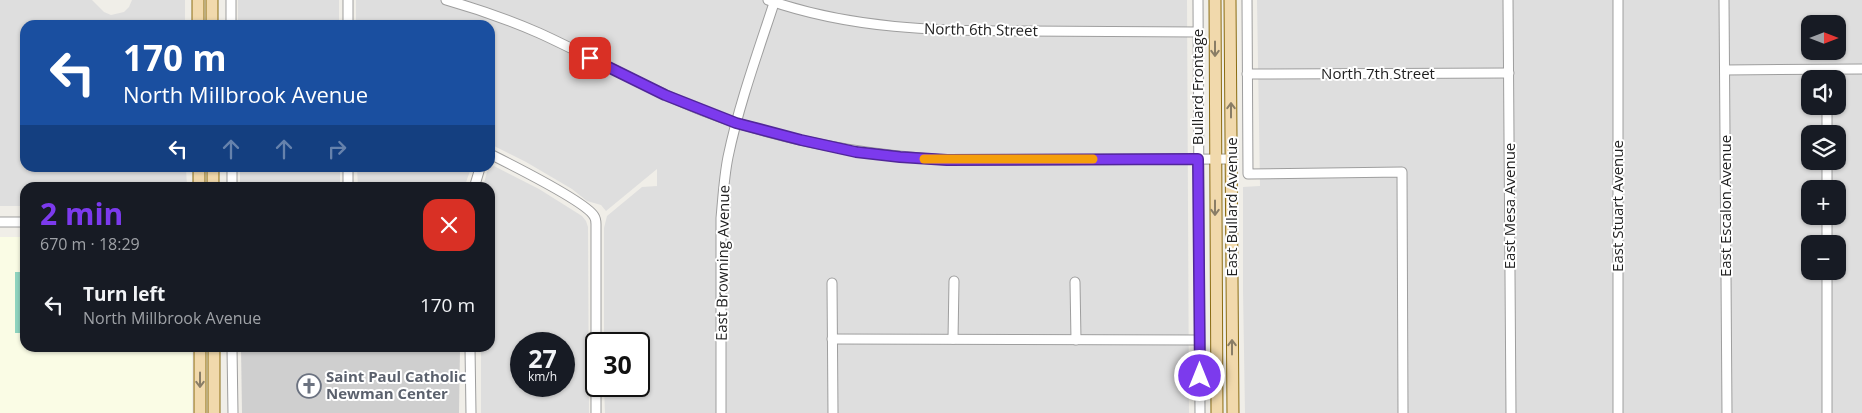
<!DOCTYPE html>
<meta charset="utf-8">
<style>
:root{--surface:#171b24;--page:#242831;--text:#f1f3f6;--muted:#9ea1a6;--accent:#7c3aed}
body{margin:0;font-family:"Open Sans",sans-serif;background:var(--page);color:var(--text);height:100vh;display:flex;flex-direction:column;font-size:19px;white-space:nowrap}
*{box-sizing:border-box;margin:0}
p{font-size:16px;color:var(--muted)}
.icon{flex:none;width:28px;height:28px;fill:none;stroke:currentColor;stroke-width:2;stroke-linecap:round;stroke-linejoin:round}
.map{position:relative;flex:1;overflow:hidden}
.details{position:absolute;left:20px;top:182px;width:475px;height:170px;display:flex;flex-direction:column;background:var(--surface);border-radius:15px;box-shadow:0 1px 4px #0004}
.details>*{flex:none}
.top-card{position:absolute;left:20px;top:20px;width:475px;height:152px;border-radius:15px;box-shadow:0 1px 4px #0004;background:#1a4fa0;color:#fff;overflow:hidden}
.needle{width:32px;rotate:90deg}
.buttons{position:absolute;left:1801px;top:15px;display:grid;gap:10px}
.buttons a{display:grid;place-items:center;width:45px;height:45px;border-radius:10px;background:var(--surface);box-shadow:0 1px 4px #0004;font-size:25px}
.speed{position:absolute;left:510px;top:332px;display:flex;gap:10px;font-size:25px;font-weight:700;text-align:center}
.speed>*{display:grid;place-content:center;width:65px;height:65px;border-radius:50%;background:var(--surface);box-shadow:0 1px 4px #0004;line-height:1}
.speed small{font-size:12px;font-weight:400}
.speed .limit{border:2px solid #111;border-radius:8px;background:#fff;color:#111}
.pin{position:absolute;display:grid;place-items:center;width:42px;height:42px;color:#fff;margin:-21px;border-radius:10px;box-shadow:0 2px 8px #0006}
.me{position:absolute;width:55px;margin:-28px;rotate:0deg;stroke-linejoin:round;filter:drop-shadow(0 0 4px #0008)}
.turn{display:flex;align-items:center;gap:18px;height:105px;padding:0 20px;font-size:22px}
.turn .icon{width:65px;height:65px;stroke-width:2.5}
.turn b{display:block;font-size:35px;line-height:42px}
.lanes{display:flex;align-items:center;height:48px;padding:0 20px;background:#0003;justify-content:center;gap:25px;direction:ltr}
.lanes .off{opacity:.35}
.round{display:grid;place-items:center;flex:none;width:52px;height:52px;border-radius:15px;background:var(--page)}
.summary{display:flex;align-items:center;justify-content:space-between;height:85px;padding:0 20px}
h1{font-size:30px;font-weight:700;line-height:38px;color:var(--accent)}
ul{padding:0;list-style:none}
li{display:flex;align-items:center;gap:15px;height:75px;padding:0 20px}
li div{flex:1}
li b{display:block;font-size:19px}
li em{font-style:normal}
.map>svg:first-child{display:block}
.residential{fill:#dedede;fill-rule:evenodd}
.education{fill:#fafce5}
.religious{fill:#cfcfcf}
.pitch{fill:#90d5c0}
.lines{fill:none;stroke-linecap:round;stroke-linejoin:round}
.minor-casing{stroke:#9e9e9e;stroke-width:11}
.major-casing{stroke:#8a6c13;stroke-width:13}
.minor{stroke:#fff;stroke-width:9}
.major{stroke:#f1d9ac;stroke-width:11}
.oneway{stroke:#897d66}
.route-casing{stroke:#51269a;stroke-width:12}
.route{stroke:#7c3aed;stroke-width:9}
.slow{stroke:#f59e0b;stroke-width:9}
.labels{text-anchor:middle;stroke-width:4;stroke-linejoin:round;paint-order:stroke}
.street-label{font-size:15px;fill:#212121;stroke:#fff}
.worship-label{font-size:15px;font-weight:bold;fill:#5b616d;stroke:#fff;text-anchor:start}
</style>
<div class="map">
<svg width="1862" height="413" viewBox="0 0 1862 413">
<rect width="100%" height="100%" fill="#f0eee8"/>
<g class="residential">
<polygon points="0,0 92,0 104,12 111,15 124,12 129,7 132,0 185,0 185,25 25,25 25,168 186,168 187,187 25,188 25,206 0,206"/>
<rect x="238" y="0" width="101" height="25"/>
<polygon points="356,0 1187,0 1189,413 605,413 604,386 639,386 639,344 604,344 604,228 607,216 642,187 657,186 657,169 606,211 601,205 587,201 572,189 526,162 490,144 490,25 356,25"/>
<path d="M1257,0H1862V413H1245L1243,290V187L1260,186ZM1810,24H1838V51H1810ZM1810,79H1838V106H1810ZM1810,134H1838V161H1810ZM1810,189H1838V216H1810ZM1810,244H1838V271H1810Z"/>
<path d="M494,166L539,189L582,216L586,221L588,227L589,413H481V348H490V188L483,187L488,168ZM521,344H564V386H521Z"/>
<rect x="240" y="168" width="100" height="19"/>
<polygon points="357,168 471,168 464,188 358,187"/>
</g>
<polygon class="education" points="0,237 25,237 25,348 192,348 192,413 0,413"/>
<polygon class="religious" points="241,348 460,348 459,413 242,413"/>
<rect class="pitch" x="15" y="272" width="10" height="61"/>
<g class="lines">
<g class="minor-casing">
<g id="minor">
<polyline points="231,0 231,25"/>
<polyline points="348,0 348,25"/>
<path d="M446,0C478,9 509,20 539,33C594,58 647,89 703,111C781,141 864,155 947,160L1231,159"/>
<path d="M768,0C851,29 937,31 1023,31C1081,31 1140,32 1198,32"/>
<polyline points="1198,0 1200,413"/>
<polyline points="1247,0 1248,174 1402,172 1403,413"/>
<polyline points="1508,0 1511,413"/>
<polyline points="1618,0 1618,413"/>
<polyline points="1724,0 1727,413"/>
<polyline points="1725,70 1862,69"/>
<polyline points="1247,74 1509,73"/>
<polyline points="1827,106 1827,134"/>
<path d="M490,154C508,163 586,202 594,216C596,219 596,222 596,224V344"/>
<polyline points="1827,161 1827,189"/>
<polyline points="232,168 232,188"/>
<polyline points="348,168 348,188"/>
<polyline points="474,188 480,168"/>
<polyline points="1827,216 1827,244"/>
<polyline points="0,222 25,222"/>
<polyline points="1827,271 1827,413"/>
<polyline points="1075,282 1076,340"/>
<polyline points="832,283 833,413"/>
<polyline points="832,339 1199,340"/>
<polyline points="953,339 954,281"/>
<polyline points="232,348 233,413"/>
<polyline points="470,348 471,413"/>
<polyline points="596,386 596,413"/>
<path d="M721,413V218C723,197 724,177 728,157C739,104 758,52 775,0"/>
</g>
</g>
<g class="major-casing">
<g id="major">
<polyline points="198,0 198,25"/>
<polyline points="212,0 212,25"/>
<polyline points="1215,0 1217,413"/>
<polyline points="1230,0 1233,413"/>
<polyline points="199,168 199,188"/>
<polyline points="213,168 213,188"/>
<polyline points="200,348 200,413"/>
<polyline points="214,348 214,413"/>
</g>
</g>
<use href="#minor" class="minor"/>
<use href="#major" class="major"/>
</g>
<defs><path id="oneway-shaft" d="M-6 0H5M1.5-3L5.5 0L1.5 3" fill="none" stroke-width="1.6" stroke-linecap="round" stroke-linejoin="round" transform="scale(1.25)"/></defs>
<g class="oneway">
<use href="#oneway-shaft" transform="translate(1215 49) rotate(90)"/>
<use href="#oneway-shaft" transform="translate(1231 110) rotate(-90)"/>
<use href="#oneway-shaft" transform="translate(1215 208) rotate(90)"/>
<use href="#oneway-shaft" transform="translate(1232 347) rotate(-90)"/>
<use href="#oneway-shaft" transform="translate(200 380) rotate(90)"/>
</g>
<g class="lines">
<g class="route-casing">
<polyline id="route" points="590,58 665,95 736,123 801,140 856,152 900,157 947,160 1198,159 1200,376"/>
</g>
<use href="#route" class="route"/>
<polyline class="slow" points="924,159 1093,159"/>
</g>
<defs>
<g id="church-ring" transform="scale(1.25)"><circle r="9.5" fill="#fff" stroke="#6b7280" stroke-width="1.5"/><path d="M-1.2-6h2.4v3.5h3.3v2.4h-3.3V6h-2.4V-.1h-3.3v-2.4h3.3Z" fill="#6b7280"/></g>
</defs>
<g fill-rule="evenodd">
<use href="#church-ring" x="309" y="386"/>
</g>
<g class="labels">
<g class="street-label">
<text transform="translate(981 30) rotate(1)" y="5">North 6th Street</text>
<text x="1378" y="79">North 7th Street</text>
<text transform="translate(1198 87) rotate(-90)" y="5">Bullard Frontage</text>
<text transform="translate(1510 206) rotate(-90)" y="5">East Mesa Avenue</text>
<text transform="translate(1618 206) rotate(-90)" y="5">East Stuart Avenue</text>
<text transform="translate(1726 206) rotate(-90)" y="5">East Escalon Avenue</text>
<text transform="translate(1232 207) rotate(-90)" y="5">East Bullard Avenue</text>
<text transform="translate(723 263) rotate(-89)" y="5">East Browning Avenue</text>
</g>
<g class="worship-label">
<text x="326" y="382">Saint Paul Catholic<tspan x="326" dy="17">Newman Center</tspan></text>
</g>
</g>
</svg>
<div class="buttons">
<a><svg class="needle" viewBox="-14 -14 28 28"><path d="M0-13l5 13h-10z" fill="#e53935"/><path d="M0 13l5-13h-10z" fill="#9ea1a6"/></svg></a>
<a><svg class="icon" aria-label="sound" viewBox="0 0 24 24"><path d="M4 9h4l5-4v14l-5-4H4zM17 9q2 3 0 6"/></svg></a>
<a><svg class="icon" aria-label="layers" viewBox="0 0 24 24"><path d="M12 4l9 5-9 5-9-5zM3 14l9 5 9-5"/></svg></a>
<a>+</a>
<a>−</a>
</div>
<div class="speed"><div>27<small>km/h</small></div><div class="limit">30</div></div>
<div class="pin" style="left:590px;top:58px;background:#d93025"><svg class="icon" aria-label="arrive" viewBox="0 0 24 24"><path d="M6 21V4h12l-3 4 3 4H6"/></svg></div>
<svg class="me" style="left:1200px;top:376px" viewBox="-20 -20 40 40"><circle r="17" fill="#7c3aed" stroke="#fff" stroke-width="3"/><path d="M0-11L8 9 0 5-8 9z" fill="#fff"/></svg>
<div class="top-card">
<div class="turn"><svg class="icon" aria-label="left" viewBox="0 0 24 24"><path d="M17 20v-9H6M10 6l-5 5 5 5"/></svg><div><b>170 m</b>North Millbrook Avenue</div></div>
<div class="lanes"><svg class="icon" aria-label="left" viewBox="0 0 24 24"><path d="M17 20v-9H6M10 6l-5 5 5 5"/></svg><svg class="icon off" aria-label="ahead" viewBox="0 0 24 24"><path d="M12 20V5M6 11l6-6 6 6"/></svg><svg class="icon off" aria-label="ahead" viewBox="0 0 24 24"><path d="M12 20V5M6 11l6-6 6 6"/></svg><svg class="icon off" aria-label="right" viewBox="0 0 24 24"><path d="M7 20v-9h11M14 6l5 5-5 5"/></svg></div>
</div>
<section class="details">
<div class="summary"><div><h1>2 min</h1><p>670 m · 18:29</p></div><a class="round" style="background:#d93025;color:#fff"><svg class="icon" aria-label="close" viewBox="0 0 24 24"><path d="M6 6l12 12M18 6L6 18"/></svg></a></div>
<ul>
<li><svg class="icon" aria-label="left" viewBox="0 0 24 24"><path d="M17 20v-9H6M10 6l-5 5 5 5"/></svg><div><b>Turn left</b><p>North Millbrook Avenue</p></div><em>170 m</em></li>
</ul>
</section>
</div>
